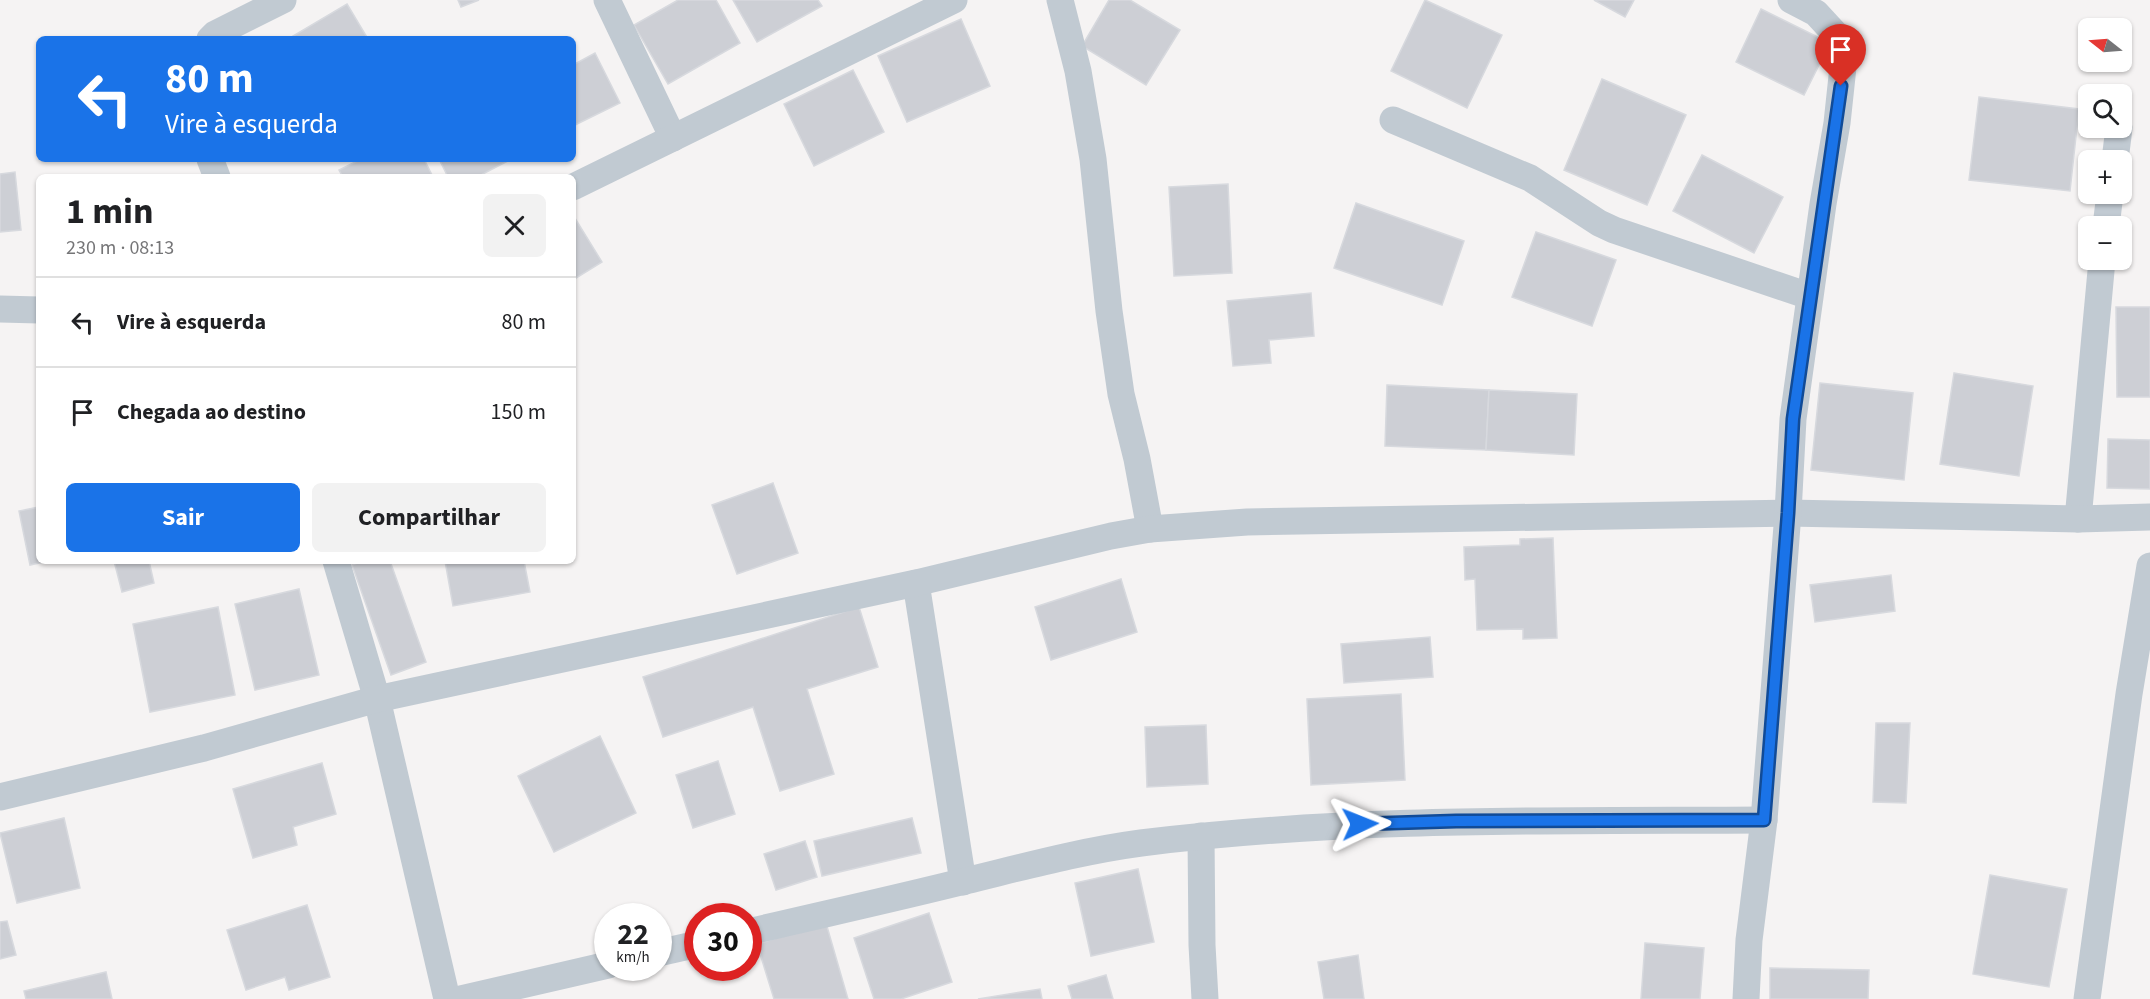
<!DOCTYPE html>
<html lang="pt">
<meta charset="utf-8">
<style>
:root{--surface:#fff;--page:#f2f2f2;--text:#202124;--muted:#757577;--line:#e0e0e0;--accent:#1a73e8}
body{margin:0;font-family:"Source Sans 3",sans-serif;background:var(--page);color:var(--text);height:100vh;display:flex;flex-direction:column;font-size:22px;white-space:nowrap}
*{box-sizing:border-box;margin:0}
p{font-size:20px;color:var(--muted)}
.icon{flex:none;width:33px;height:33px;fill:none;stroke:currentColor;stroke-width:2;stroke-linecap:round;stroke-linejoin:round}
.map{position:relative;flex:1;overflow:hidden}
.details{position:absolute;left:36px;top:174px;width:540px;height:390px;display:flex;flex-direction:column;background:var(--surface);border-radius:9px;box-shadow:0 2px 4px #0004}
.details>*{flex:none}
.guide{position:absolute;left:36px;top:36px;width:540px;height:126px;border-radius:9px;box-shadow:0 2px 4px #0004;background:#1a73e8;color:#fff;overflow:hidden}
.needle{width:39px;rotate:287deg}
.tools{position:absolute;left:2078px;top:18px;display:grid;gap:12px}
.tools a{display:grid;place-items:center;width:54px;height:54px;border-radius:9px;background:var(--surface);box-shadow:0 2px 4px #0004;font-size:30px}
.speed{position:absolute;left:594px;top:903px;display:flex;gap:12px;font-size:30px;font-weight:700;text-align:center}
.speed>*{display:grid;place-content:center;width:78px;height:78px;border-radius:50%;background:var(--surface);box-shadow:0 2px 4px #0004;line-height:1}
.speed small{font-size:15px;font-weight:400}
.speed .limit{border:9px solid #d22;background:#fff;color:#111}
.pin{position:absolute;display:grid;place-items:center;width:51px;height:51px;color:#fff;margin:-62px -26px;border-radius:50% 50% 50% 0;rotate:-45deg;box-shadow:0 0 6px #0007}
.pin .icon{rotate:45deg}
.me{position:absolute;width:66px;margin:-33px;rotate:88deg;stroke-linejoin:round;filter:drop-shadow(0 0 4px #0008)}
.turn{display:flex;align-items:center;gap:21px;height:126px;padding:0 30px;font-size:27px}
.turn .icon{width:78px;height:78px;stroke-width:2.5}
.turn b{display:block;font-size:42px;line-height:51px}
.round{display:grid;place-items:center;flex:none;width:63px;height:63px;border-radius:9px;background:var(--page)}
.headline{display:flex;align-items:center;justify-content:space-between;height:102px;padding:0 30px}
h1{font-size:36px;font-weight:700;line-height:45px}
.primary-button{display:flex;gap:12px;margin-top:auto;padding:12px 30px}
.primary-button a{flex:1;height:69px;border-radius:9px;background:var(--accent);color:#fff;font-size:24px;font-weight:700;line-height:69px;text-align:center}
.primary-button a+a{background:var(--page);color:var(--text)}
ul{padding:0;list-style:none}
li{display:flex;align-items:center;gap:18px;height:90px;padding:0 30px;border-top:2px solid var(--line)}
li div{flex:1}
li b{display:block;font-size:22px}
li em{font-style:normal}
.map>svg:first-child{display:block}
.building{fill:#cdcfd5;stroke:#d7d9de;stroke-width:1.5}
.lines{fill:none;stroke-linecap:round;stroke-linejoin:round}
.minor{stroke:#c1cad2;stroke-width:27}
.route-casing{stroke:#114b97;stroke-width:15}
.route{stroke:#1a73e8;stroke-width:10}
</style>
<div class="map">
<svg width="2150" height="999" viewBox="0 0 2150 999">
<rect width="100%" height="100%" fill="#f5f3f3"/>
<g class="building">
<polygon points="458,0 479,0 461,7"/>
<polygon points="678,0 716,0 740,43 668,84 634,25"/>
<polygon points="733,0 818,0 822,6 757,42"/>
<polygon points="1109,0 1130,0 1180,30 1146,85 1082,46"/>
<polygon points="1425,0 1502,35 1467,108 1391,71"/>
<polygon points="1594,0 1634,0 1625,17"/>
<polygon points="347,4 368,39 288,39"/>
<polygon points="1761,9 1830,43 1804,95 1736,62"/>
<polygon points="961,19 990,86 907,122 878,56"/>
<polygon points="595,53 620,103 573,126 573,65"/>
<polygon points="853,70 884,132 814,166 784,104"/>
<polygon points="1602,79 1686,115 1647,205 1564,170"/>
<polygon points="1979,97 2079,109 2070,191 1969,180"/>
<polygon points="1702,155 1783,197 1754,253 1673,211"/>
<polygon points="361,159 424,159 433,177 343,177 339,170"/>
<polygon points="439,159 512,159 477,177 448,177"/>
<polygon points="15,172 21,230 0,232 0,174"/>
<polygon points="1228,184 1232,273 1174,276 1169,187"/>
<polygon points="1356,203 1464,241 1442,305 1334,268"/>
<polygon points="573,215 602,262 573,280"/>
<polygon points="1536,232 1616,260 1592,326 1512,297"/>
<polygon points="1311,293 1314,336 1269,340 1271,363 1233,366 1227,301"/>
<polygon points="2116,307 2150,307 2150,397 2117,397"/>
<polygon points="1954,373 2033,386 2019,476 1940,464"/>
<polygon points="1820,383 1913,393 1904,480 1811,470"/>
<polygon points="1387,385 1489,390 1486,450 1385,446"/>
<polygon points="1489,390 1577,394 1574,455 1486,450"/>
<polygon points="2108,439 2150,440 2150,489 2107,488"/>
<polygon points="773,483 798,553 737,574 712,505"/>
<polygon points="39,507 39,561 48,561 30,565 19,511"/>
<polygon points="1553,538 1557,638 1523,639 1523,629 1477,630 1475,579 1465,580 1464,547 1520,545 1520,539"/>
<polygon points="114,561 149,561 154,583 122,592"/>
<polygon points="363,561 390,561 426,662 391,675 352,565"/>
<polygon points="445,561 524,561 530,592 453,606"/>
<polygon points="1891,575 1895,611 1815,622 1810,585"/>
<polygon points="1121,579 1137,632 1051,660 1035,607"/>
<polygon points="299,589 319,675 255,690 235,604"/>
<polygon points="218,607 235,695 150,712 133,624"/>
<polygon points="859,607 878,667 807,689 834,774 780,791 753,707 663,737 643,677"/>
<polygon points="1430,637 1433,677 1344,683 1341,644"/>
<polygon points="1401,694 1405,780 1311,785 1307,699"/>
<polygon points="1876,723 1910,723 1906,803 1873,802"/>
<polygon points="1206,725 1208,784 1147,787 1145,727"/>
<polygon points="600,736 636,813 554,852 518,776"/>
<polygon points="718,761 735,814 693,828 676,775"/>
<polygon points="322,763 336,814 293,827 297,845 253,858 233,789"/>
<polygon points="64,818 80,888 17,903 0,833"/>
<polygon points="912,818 921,853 822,876 814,841"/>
<polygon points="805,841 817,877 776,890 764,854"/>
<polygon points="1138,869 1154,942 1091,956 1075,883"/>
<polygon points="1990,875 2067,889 2049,987 1973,974"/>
<polygon points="307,905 330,977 289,990 285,977 246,990 227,930"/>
<polygon points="929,913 952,982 901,999 874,999 854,938"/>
<polygon points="7,921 16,955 0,959 0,922"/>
<polygon points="826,923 848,999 774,999 757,944"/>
<polygon points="1645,943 1704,948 1700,999 1641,999"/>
<polygon points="1358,955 1364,999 1324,999 1318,962"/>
<polygon points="1770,968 1869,970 1868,999 1770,999"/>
<polygon points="106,972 112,999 26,999 24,991"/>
<polygon points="1106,975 1113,999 1072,999 1068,986"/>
<polygon points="1040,989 1042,999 978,999"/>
</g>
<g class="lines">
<g class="minor">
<polyline points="607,0 673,138"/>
<polyline points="1060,0 1078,71 1093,159 1109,311 1121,394 1137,459 1150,529"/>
<polyline points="210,39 215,34 283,0"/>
<polyline points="1393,120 1530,178 1599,223 1614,230 1809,296"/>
<polyline points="210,159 217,177"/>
<polyline points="2115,160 2119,128"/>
<polyline points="573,187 954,0"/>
<polyline points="2106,226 2110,194"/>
<polyline points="0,309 39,310"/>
<polyline points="2078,519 2102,260"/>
<polyline points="336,561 377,699 447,999"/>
<polyline points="916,583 963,882"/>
<polyline points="0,797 204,748 377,699 916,583 1111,536 1150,529 1247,522 1788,513 2078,519 2150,517"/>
<polyline points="1201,836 1202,945 1205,999"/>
<path d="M748,932C820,915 893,899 965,881C1023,867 1081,851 1141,843C1348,817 1556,821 1764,820"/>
<polyline points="658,953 698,944"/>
<polyline points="461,999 608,965"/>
<polyline points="1746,999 1749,940 1764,820 1788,513 1793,419 1823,204 1837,123 1843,67 1840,39 1816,13 1791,0"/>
<polyline points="2087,999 2129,694 2150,566"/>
</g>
</g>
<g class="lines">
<g class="route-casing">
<polyline id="route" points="1360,824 1456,821 1764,820 1788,513 1793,419 1841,86"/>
</g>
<use href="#route" class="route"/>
</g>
</svg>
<div class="tools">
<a><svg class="needle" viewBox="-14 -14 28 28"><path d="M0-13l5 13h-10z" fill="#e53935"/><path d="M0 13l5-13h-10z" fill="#757577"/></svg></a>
<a><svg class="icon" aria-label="search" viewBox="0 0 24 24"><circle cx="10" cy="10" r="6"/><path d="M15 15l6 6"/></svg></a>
<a>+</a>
<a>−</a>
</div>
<div class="speed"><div>22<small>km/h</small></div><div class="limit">30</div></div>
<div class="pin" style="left:1841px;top:86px;background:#d93025"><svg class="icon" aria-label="arrive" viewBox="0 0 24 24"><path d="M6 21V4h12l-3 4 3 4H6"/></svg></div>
<svg class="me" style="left:1360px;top:824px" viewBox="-20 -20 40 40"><path d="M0-17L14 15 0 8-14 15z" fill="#1a73e8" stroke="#fff" stroke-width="4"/></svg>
<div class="guide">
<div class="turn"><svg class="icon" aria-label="left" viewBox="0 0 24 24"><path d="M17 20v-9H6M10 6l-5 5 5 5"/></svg><div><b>80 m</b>Vire à esquerda</div></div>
</div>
<section class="details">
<div class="headline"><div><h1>1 min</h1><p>230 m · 08:13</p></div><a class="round"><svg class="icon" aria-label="close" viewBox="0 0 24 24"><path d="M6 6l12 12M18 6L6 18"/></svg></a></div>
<ul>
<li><svg class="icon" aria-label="left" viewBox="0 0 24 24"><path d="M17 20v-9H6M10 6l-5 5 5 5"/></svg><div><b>Vire à esquerda</b></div><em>80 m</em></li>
<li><svg class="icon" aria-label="arrive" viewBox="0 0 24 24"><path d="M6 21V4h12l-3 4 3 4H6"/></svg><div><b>Chegada ao destino</b></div><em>150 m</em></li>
</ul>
<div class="primary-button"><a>Sair</a><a>Compartilhar</a></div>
</section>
</div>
